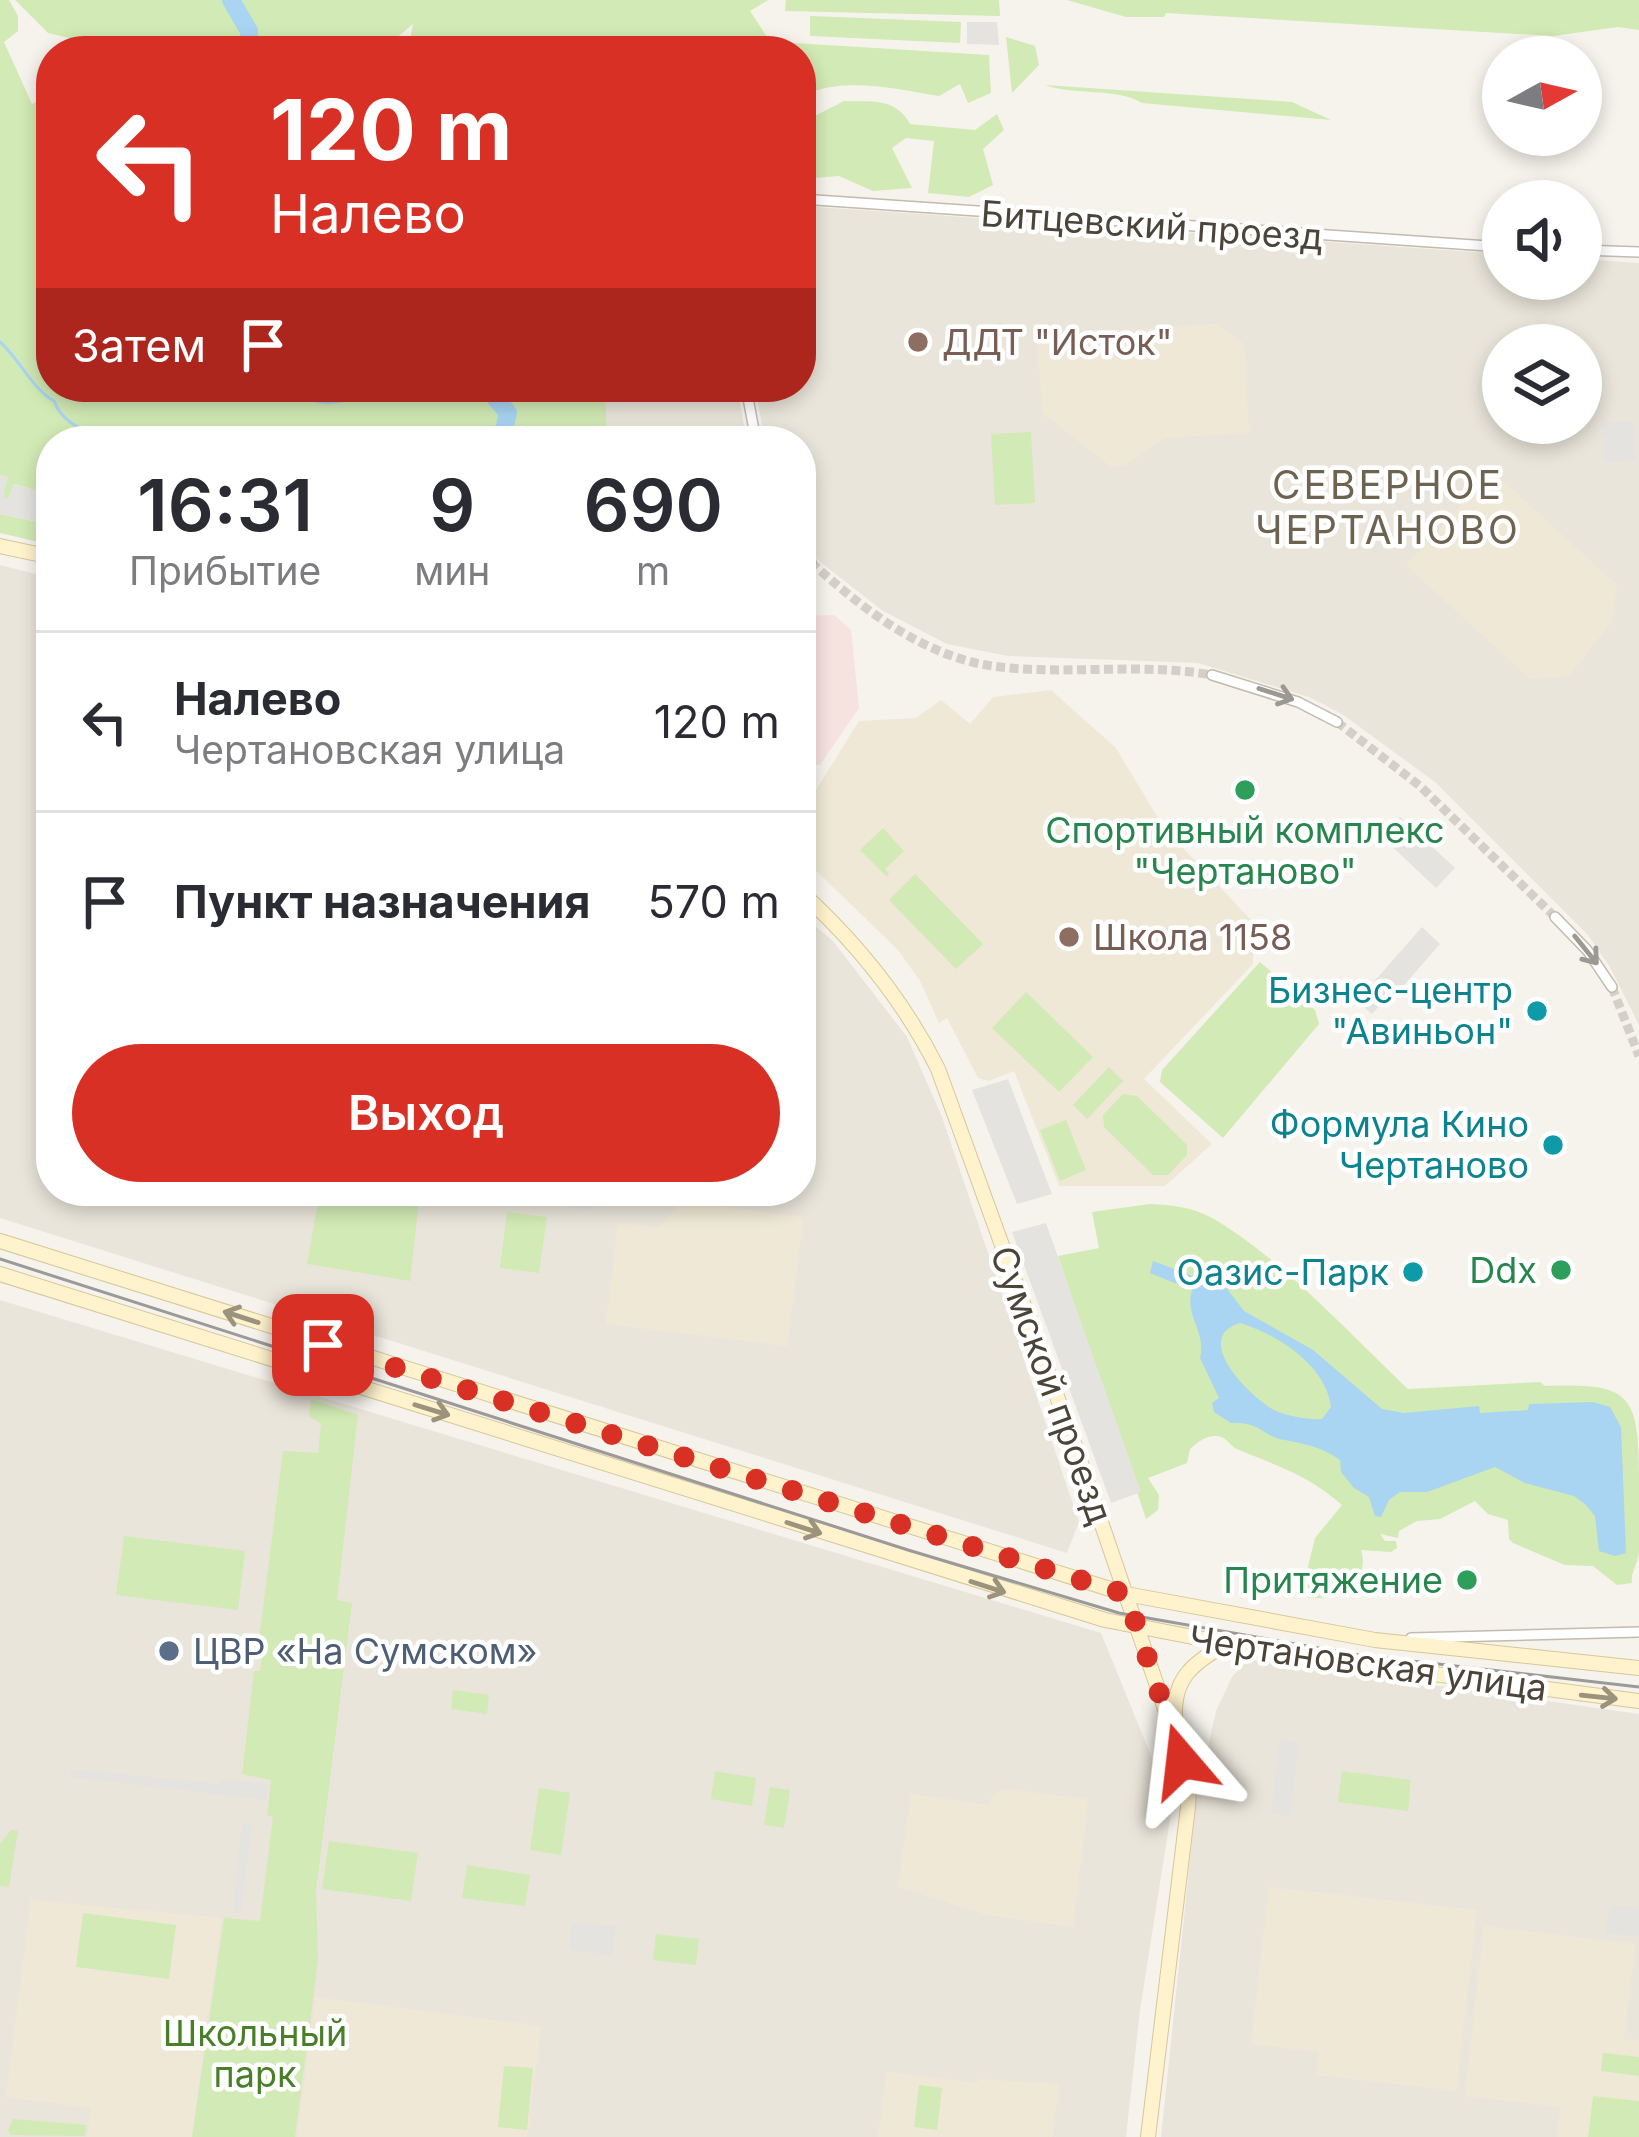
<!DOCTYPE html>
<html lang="ru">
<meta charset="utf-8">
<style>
:root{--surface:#fff;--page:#f7f7f7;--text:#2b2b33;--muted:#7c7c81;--line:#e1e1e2;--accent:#d93025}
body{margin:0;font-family:Inter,sans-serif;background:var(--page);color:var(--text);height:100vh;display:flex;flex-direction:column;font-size:45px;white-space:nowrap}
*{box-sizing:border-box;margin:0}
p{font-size:39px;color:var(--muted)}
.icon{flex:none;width:66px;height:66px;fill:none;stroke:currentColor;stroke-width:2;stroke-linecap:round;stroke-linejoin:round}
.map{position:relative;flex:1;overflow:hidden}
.details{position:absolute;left:36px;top:426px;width:780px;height:780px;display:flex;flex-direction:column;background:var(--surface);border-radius:48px;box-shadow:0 6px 18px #0003}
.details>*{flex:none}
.top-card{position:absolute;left:36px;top:36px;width:780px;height:366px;border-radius:48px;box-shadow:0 6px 18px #0003;background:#d93025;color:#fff;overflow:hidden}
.needle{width:78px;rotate:82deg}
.buttons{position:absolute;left:1482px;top:36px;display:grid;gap:24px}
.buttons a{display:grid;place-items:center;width:120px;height:120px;border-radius:50%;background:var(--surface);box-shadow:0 6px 18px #0003;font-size:60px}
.pin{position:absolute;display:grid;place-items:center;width:102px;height:102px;color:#fff;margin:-51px;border-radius:24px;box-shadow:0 6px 18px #0006}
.me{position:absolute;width:132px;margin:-66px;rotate:343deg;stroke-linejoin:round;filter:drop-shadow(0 0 9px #0008)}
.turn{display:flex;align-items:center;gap:42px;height:252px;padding:0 36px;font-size:54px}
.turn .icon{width:156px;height:156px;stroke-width:2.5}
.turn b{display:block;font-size:84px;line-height:102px}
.then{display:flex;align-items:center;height:114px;padding:0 36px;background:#0003;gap:24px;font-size:45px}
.eta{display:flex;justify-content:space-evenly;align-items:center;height:204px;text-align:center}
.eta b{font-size:72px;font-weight:600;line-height:84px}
.action{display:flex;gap:24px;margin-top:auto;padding:24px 36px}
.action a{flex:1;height:138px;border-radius:72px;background:var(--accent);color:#fff;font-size:48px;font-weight:600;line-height:138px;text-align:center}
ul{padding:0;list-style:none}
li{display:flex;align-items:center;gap:36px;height:180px;padding:0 36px;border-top:3px solid var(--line)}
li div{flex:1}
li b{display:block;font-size:45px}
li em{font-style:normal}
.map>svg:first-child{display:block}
.residential{fill:#eae5da;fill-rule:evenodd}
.education{fill:#efe8d6}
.medical{fill:#f6e3e0}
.green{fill:#d2eab5}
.parking{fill:#e5e3e0}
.water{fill:#a9d4f2;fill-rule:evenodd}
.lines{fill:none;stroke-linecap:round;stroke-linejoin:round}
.stream{stroke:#a9d4f2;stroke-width:3}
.river{stroke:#a9d4f2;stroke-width:18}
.street-tunnel{stroke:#d4d0c8;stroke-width:9;stroke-dasharray:9 4.5;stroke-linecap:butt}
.street-casing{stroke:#c2bbae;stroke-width:12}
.secondary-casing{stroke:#d6c79b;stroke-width:16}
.street{stroke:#fff;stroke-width:9}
.secondary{stroke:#fff3cd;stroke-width:14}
.tram{stroke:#9a9a9a;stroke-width:3}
.oneway{stroke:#9c9892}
.oneway2{stroke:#9c937c}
.route{stroke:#d93025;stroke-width:21;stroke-dasharray:0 37.8}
.education-dot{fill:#8d6e63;stroke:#fff;stroke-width:4.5}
.leisure-dot{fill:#2e9e5b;stroke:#fff;stroke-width:4.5}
.culture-dot{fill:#0f9aa8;stroke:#fff;stroke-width:4.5}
.service-dot{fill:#5c6f8a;stroke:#fff;stroke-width:4.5}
.labels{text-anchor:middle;stroke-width:9;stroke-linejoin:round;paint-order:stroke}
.street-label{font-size:36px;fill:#4b4439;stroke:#fff}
.education-label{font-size:36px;fill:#785e54;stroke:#fff;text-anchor:start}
.leisure-label{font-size:36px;fill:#27864d;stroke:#fff;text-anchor:end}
.culture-label{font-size:36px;fill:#0d838f;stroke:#fff;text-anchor:end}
.service-label{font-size:36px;fill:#4e5e75;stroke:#fff;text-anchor:start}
.park-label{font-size:36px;fill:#4a7f2a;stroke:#fff}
.neighbourhood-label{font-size:39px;letter-spacing:3px;fill:#6e6250;stroke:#fff}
</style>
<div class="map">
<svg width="1639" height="2137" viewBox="0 0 1639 2137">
<rect width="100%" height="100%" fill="#f6f3ec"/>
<g class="residential">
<path d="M801,206L1503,254V279H1581V259L1639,263V1025L1610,967L1588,935L1435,782L1342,714L1309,697L1198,663L1008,656L947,644L883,611L819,561L801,540V441H765L755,387H801ZM1503,345H1581V423H1503Z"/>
<polygon points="605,387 737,387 747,441 607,441"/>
<polygon points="0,565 51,578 51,1191 801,1191 801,914 833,941 907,1037 942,1117 1079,1522 1067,1553 0,1218"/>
<polygon points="0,1300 1101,1633 1172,1807 1140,2010 1126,2137 0,2137"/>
<polygon points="1249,1659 1639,1714 1639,2137 1161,2137 1196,1803 1216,1711 1232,1677"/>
</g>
<g class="education">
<polygon points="1217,324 1244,344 1249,433 1164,438 1125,466 1111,467 1042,413 1038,346 1048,335"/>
<polygon points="1492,471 1617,585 1612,621 1569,676 1530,679 1406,565"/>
<polygon points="1051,690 1116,748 1164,828 1253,922 1253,964 1144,1079 1212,1144 1165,1186 1059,1186 1014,1071 989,1081 978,1078 947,1018 939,1023 920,981 898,950 801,856 801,814 859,721 916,718 941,700 970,724 993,697"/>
<polygon points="682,1202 803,1217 787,1346 606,1324 618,1223 659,1227"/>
<polygon points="1005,1789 1088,1799 1073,1927 987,1915 898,1887 911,1794 988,1805 994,1794"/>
<polygon points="1269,1887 1477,1910 1456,2091 1317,2075 1319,2052 1251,2044"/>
<polygon points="31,1900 222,1918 194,2121 196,2137 87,2137 91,2108 6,2097"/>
<polygon points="1484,1926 1635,1944 1624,2039 1639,2041 1639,2137 1558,2137 1560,2107 1465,2096"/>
<polygon points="315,1997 541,2026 527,2137 297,2137"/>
<polygon points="887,2072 977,2083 978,2079 1059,2084 1052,2137 878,2137"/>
</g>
<polygon class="medical" points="834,615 851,630 859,708 820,765 801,765 801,616"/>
<g class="green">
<polygon points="0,0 9,0 18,16 18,31 4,42 32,104 45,98 51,100 51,387 605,387 607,441 51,441 51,545 0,533 0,514 38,522 45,493 14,484 9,500 3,497 7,477 0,475"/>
<polygon points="15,0 768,0 750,11 769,40 765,51 408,51 413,24 381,51 211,51 104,36 82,41 48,33"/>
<polygon points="786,0 999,0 1000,16 785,11"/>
<polygon points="1067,0 1639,0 1639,30 1618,27 1553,36 1166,13 1164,17 1126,17"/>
<polygon points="810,16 961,22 960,43 810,36"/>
<polygon points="1006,37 1035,46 1039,65 1012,93"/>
<path d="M778,42L989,55L991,93L968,103L960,84L939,96C897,89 839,75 801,97V71L806,69L801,67V51H778Z"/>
<path d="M1045,85L1292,102L1331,120L1142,103C1115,87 1075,96 1045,85Z"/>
<path d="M844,101C872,102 895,97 910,124L975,130L997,114L1004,130L983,149L993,185L969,197L928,193L934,141L906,138L892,148L912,188L873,191L839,176L801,179V123Z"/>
<polygon points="1031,432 1035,503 995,505 991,434"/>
<polygon points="883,828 904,851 885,869 889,874 887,877 860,850"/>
<polygon points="915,874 983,944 956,969 889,900"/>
<polygon points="1260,962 1315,1010 1319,1024 1223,1138 1160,1082 1162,1070"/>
<polygon points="1026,992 1093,1057 1059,1092 992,1028"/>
<polygon points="1109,1067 1123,1081 1087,1119 1073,1105"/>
<polygon points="1123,1094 1137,1096 1187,1145 1187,1155 1168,1175 1153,1175 1104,1127 1103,1115"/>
<polygon points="1066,1120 1086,1170 1060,1181 1040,1130"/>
<polygon points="320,1191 420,1191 410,1281 307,1264"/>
<path d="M1150,1204C1172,1205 1192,1207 1212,1218C1279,1256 1352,1336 1408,1389L1540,1382L1545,1386C1628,1383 1639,1392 1639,1475C1639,1500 1639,1527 1639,1552C1637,1567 1630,1574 1632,1583L1617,1585L1593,1566L1565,1565L1513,1543L1509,1539L1508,1520L1488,1514L1475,1501L1440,1519L1417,1521L1399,1531L1398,1538L1380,1534L1385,1541H1396L1397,1548L1391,1552L1361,1550C1371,1583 1338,1601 1309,1598L1303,1587L1315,1538L1342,1505C1308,1475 1278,1466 1239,1450C1227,1445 1229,1437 1216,1436C1205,1436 1198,1442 1190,1449L1187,1463L1148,1478L1159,1495L1158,1510L1146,1519L1058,1256L1099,1248L1092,1212Z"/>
<polygon points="507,1212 547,1217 539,1273 500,1268"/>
<polygon points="311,1399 358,1415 337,1600 352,1603 316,1891 318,1961 295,2137 192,2137 224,1918 260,1921 273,1817 267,1815 271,1780 242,1774 254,1671 260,1671 264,1642 259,1640 283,1451 318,1453 321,1424 309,1416"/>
<polygon points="124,1536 245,1551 238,1610 116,1595"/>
<polygon points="453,1690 489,1695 487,1714 451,1709"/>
<polygon points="715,1771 756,1778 752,1806 711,1799"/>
<polygon points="1342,1771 1411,1780 1408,1811 1338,1802"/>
<polygon points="770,1787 790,1790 784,1828 764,1825"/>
<polygon points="539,1788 570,1793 561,1855 530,1850"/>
<polygon points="11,1830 18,1831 9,1887 0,1886 0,1844"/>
<polygon points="329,1841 418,1853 411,1901 322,1889"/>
<polygon points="467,1865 530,1875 525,1906 462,1898"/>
<polygon points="83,1913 176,1925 169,1979 76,1967"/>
<polygon points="656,1934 699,1939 696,1965 653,1960"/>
<polygon points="1603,2053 1639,2057 1639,2076 1601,2071"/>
<polygon points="504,2066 533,2068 527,2130 498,2127"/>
<polygon points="919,2085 942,2088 937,2130 914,2127"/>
<polygon points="1593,2096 1639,2101 1639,2137 1588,2137"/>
<polygon points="13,2119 86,2125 85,2136 11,2135 8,2130"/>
</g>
<g class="parking">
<polygon points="967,22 997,22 999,45 967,44"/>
<polygon points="1634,422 1635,461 1604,462 1603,423"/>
<polygon points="0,475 8,477 3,497 8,499 13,484 45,493 39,522 0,514"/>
<polygon points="1400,817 1455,868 1436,888 1382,837"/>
<polygon points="1422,927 1440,944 1384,1008 1380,1005 1372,1014 1357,1001"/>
<polygon points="1008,1079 1052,1194 1017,1204 972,1090"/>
<polygon points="549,1191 595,1196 593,1210 547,1205"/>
<polygon points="1046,1223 1141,1492 1111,1503 1012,1232"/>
<polygon points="1280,1740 1299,1743 1290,1816 1271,1814"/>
<polygon points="71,1769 220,1784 221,1779 268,1784 266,1800 71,1777"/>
<polygon points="242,1823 252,1825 241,1912 233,1911"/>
<polygon points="1616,1905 1639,1908 1639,1937 1605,1933 1608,1911"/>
<polygon points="572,1922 616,1927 612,1955 569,1950"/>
</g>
<path class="water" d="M1153,1261L1195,1277L1198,1268L1221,1281L1244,1311L1313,1350L1382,1409L1404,1413L1479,1406L1480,1413L1528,1410L1529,1404L1593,1402L1610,1407L1621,1427L1626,1553L1615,1556L1599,1551L1595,1516L1585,1504L1574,1496L1525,1483L1495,1467L1427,1492H1400L1389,1500L1381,1517L1375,1516L1369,1497L1354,1488L1341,1472L1340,1460C1322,1447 1306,1444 1285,1440C1260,1436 1264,1422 1231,1423L1214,1412L1212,1403L1219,1398L1200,1358C1207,1332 1184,1316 1192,1290L1150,1273ZM1240,1323C1277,1334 1326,1365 1331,1407L1322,1419C1309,1420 1286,1416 1274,1410C1251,1398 1190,1338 1240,1323Z"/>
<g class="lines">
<path class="stream" d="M0,342C17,356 35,392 54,401C62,423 85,431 104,441"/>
<g class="river">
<polyline points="231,0 249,31 250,51"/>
<path d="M305,387C318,400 343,395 358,387"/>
<polyline points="486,387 508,413 503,434 506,441"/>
</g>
<g class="street-tunnel">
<path d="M811,562C861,608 923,656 992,666C1065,676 1139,662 1212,675"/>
<polyline points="1337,722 1420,786 1555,917"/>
<polyline points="1612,987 1639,1056"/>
</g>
<g class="street-casing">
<g id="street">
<polyline points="801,199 1503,247"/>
<polyline points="1581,250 1639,252"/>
<polyline points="746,387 756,441"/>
<polyline points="801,550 811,562"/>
<polyline points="1212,675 1298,702 1337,722"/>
<polyline points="1555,917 1587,950 1612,987"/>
<polyline points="1411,1638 1639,1632"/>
</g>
</g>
<g class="secondary-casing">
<g id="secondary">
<polyline points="0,546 51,557"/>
<path d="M801,892C857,943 904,1001 938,1069L1075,1446L1180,1753L1189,1787L1188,1807L1148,2137"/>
<polyline points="0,1241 1126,1594 1375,1640 1639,1668"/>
<polyline points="0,1274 1105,1620 1281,1654 1639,1701"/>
<path d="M1175,1718C1173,1678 1193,1663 1226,1644"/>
</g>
</g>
<use href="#street" class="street"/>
<use href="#secondary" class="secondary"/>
<polyline class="tram" points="0,1259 908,1550 1119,1613 1359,1655 1639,1687"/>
</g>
<defs><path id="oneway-shaft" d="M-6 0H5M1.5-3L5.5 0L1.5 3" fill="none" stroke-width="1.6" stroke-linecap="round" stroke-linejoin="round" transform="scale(3)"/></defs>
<g class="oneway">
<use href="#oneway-shaft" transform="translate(1276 694) rotate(18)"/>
<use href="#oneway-shaft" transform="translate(1586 950) rotate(51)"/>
</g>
<g class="oneway2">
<use href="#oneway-shaft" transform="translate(241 1317) rotate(-162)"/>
<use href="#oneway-shaft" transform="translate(432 1410) rotate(17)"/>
<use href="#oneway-shaft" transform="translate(804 1528) rotate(18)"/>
<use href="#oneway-shaft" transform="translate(988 1587) rotate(18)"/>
<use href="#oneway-shaft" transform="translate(1599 1697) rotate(6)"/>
</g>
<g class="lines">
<polyline class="route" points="323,1345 1126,1594 1182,1761"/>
</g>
<g class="education-dot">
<circle cx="918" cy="342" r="12"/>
<circle cx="1069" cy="937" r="12"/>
</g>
<g class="leisure-dot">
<circle cx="1245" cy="790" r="12"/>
<circle cx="1561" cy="1270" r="12"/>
<circle cx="1467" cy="1580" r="12"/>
</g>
<g class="culture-dot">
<circle cx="1537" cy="1011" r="12"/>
<circle cx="1553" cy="1145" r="12"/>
<circle cx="1413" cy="1272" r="12"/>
</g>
<circle class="service-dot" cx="169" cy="1651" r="12"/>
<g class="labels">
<g class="street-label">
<text transform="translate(1152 225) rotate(4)" y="13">Битцевский проезд</text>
<text transform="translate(1052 1385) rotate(70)" y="13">Сумской проезд</text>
<text transform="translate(1368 1663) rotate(8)" y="13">Чертановская улица</text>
</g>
<g class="education-label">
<text x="942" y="355">ДДТ "Исток"</text>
<text x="1093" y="950">Школа 1158</text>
</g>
<g class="leisure-label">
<text x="1245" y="843" text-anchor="middle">Спортивный комплекс<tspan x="1245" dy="41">"Чертаново"</tspan></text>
<text x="1537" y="1283">Ddx</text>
<text x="1443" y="1593">Притяжение</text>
</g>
<g class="culture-label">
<text x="1513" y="1003">Бизнес-центр<tspan x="1513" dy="41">"Авиньон"</tspan></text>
<text x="1529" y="1137">Формула Кино<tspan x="1529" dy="41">Чертаново</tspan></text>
<text x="1389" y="1285">Оазис-Парк</text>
</g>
<g class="service-label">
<text x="193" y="1664">ЦВР «На Сумском»</text>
</g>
<g class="park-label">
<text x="255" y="2046">Школьный<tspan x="255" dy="41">парк</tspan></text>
</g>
<g class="neighbourhood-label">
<text x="1388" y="499">СЕВЕРНОЕ<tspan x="1388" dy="45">ЧЕРТАНОВО</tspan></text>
</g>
</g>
</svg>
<div class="buttons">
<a><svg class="needle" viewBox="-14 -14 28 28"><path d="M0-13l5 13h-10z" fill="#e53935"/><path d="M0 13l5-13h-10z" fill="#7c7c81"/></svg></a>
<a><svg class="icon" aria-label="sound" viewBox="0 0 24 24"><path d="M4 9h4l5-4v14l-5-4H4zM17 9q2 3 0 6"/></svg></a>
<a><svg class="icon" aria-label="layers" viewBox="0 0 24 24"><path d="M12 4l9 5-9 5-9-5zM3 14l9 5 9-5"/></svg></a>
</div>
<div class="pin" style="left:323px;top:1345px;background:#d93025"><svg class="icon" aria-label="arrive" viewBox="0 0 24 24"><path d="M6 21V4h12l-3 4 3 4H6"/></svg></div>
<svg class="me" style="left:1182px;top:1761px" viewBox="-20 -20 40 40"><path d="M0-17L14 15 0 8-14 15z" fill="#d93025" stroke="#fff" stroke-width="4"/></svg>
<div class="top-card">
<div class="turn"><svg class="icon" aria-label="left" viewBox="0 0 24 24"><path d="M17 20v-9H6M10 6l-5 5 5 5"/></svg><div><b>120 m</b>Налево</div></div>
<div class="then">Затем<svg class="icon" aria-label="arrive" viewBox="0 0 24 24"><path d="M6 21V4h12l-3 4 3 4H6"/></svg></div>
</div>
<section class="details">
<div class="eta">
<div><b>16:31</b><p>Прибытие</p></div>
<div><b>9</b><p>мин</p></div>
<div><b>690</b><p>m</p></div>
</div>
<ul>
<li><svg class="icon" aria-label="left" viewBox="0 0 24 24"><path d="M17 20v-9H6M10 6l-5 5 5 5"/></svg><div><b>Налево</b><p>Чертановская улица</p></div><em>120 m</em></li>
<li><svg class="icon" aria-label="arrive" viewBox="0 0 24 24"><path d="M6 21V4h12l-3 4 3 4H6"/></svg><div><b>Пункт назначения</b></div><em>570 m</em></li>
</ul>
<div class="action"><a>Выход</a></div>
</section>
</div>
